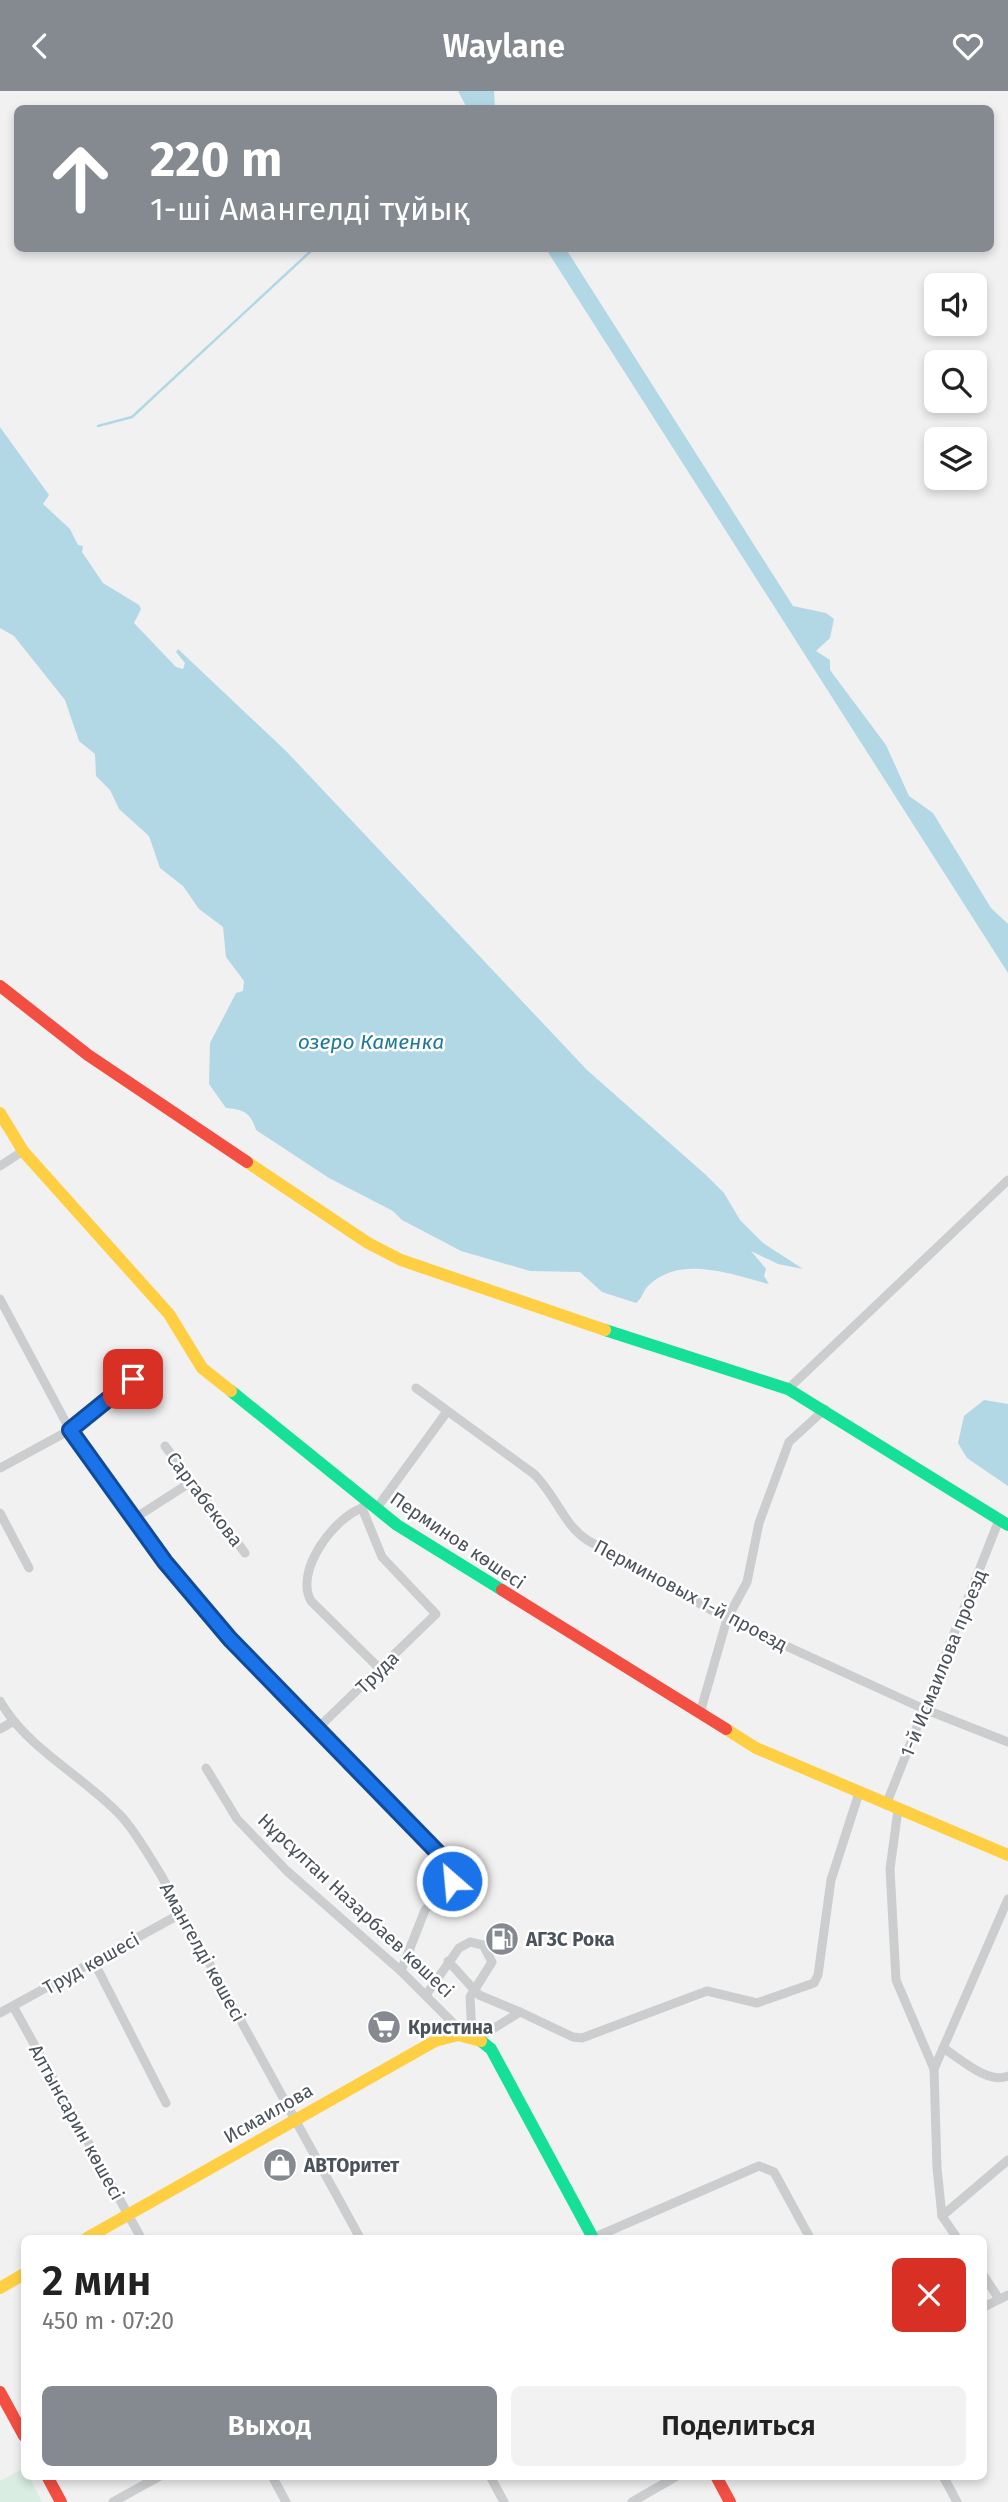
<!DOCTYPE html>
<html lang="ru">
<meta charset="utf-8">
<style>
:root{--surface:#fff;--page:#f2f2f2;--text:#222;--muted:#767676;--accent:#848a90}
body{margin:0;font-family:"Fira Sans",sans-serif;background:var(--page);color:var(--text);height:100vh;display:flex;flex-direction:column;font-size:26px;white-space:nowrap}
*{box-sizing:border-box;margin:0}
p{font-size:23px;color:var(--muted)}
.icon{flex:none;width:38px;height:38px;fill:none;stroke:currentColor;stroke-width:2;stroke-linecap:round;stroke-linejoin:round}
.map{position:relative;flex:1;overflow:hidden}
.details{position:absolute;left:21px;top:2144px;width:966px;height:245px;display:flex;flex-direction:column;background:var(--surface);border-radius:10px;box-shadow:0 4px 10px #0003}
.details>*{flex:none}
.guide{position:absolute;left:14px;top:14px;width:980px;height:147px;border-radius:10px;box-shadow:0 4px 10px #0003;background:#848a90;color:#fff;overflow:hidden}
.buttons{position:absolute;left:924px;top:182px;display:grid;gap:14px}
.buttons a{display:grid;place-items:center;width:63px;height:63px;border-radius:10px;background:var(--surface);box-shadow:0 4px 10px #0003;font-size:35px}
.pin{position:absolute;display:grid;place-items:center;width:60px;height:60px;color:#fff;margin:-30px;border-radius:14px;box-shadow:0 4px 10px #0006}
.me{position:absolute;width:77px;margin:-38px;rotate:333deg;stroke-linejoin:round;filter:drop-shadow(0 0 5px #0008)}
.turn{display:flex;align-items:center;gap:24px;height:147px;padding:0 21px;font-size:32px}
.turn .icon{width:91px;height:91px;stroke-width:2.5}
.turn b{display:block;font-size:49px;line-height:60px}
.round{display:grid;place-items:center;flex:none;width:74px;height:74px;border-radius:10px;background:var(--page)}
.head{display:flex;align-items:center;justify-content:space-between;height:119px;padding:0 21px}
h1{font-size:42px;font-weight:600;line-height:52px}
.button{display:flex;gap:14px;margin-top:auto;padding:14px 21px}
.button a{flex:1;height:80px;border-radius:10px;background:var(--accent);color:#fff;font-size:28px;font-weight:600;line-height:80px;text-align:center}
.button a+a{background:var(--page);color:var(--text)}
header{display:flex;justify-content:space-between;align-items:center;height:91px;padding:0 21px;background:var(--accent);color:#fff;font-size:32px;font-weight:600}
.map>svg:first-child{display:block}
.green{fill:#d9ede2}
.water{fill:#b2d8e6}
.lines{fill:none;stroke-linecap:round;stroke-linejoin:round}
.stream{stroke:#b2d8e6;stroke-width:2.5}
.street{stroke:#cbcdcf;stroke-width:9}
.fast{stroke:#16e098;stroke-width:12}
.slow{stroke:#ffcf43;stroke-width:12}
.jam{stroke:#f24e42;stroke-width:12}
.route-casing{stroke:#114b97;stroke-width:18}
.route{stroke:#1a73e8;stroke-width:12}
.labels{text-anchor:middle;stroke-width:5;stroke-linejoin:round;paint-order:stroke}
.street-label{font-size:19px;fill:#4a525b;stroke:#fff}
.poi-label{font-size:19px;font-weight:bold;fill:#4a525b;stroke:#fff;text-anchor:start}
.water-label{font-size:21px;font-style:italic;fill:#1f7a9a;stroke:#fff}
</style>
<header><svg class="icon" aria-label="back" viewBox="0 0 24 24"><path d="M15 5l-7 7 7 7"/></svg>Waylane<svg class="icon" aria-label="heart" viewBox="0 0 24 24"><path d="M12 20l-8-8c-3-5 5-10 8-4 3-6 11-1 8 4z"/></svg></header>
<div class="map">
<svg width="1008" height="2411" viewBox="0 0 1008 2411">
<rect width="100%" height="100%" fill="#f1f1f1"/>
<polygon class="green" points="24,2377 24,2385 29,2385 42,2411 0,2411 0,2390"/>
<g class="water">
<polygon points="458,0 494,0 495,17 467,17"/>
<polygon points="546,158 566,158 793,515 826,522 834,528 830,547 816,560 830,569 830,579 886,654 909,705 933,722 991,817 1008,833 1008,882"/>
<path d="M0,336L49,404L43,413L70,438L78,454L83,455L82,461L103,492L139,514L141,518L134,532L176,576L183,578L185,572L176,561L178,558L287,661L587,979L706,1084L724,1102L740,1129L763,1152L803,1178L778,1173L751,1160L766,1178L764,1185L769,1193C732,1184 682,1163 649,1194C643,1199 643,1207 636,1212L602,1201L580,1181L530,1180L461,1160L402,1129L393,1120L329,1087L256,1039C251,1022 243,1018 226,1017L209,993L210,952L236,902L243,900L244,890L226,866L223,836L199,818L183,795L160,777L149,745L119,718L110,699L96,685L95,663L79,650L65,609L14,545L0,537Z"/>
<polygon points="984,1309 1008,1313 1008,1395 967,1367 958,1352 964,1325"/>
</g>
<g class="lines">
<polyline class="stream" points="98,335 132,326 313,158"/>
<g class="street">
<polyline points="0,1075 23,1060"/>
<polyline points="0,1208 70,1339 165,1471 230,1548 450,1775 450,1793 425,1819 401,1880"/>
<path d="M416,1297L534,1383C555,1403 563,1433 587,1449L727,1528L924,1618L1008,1651"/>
<polyline points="788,1298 1008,1089"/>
<polyline points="165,1355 245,1462"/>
<polyline points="0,1377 70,1339 133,1288"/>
<path d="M362,1417C334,1427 294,1480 311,1510L380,1578"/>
<polyline points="376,1418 446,1322"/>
<polyline points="0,1422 29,1477"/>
<polyline points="135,1427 191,1391"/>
<path d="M0,1610C28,1659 84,1685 122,1726C137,1743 149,1765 161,1784L360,2147"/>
<polyline points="700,1622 727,1528 747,1491 759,1432 789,1351 825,1318"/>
<polyline points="318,1637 436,1523 382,1466 362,1417 367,1411"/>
<polyline points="0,1638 12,1631"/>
<polyline points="206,1677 237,1728 287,1780 401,1880 462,1941"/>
<polyline points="886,1714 999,1429"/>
<polyline points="898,1719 890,1778 896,1889 934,1978"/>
<polyline points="448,1870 479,1904 520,1921"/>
<polyline points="94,1871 166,2012"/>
<polyline points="426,1904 459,1857 470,1851 483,1854 492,1871 470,1906 472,1943"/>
<polyline points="13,1915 141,2147"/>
<polyline points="0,1922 182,1822"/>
<polyline points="478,1947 520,1921 573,1946 582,1947 707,1900 757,1912 814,1892 818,1884 831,1789 859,1702"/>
<path d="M943,1957C960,1967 988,1994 1008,1985"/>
<polyline points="942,2125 1008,2069"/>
<polyline points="593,2147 759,2075 774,2081 810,2147"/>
<polyline points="957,2147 942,2125 937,2077 934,1978 1008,1808"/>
<polyline points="984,2185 999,2208"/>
<polyline points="984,2216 1008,2204"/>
<polyline points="272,2385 286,2411"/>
<polyline points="490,2385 504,2411"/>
<polyline points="943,2385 957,2411"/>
<polyline points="113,2411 160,2385"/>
<polyline points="632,2411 677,2385"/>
</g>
<g class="fast">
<polyline points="605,1239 788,1298 1008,1434"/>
<polyline points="231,1300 397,1434 502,1499"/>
<polyline points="481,1950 491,1958 593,2147"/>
</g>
<g class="slow">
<polyline points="0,1022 23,1060 169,1223 202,1277 231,1300"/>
<polyline points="247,1071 368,1152 401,1169 605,1239"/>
<polyline points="726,1638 756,1657 1008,1764"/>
<polyline points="87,2147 435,1950 458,1944 481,1950"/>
<polyline points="0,2197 24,2183"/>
</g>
<g class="jam">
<polyline points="0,895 88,964 247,1071"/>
<polyline points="502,1499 726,1638"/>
<polyline points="0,2301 24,2345"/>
<polyline points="47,2385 61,2411"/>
<polyline points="716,2385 730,2411"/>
</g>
</g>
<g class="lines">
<g class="route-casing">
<polyline id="route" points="133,1288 70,1339 165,1471 230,1548 448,1772 452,1779 452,1790"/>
</g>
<use href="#route" class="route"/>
</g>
<defs>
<g id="fuel-disc" transform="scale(1.75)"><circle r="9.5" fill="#848a90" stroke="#fff"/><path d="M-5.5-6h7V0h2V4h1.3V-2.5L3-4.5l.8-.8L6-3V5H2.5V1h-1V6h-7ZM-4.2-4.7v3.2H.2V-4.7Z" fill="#fff"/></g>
<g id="supermarket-disc" transform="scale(1.75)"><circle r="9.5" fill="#848a90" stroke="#fff"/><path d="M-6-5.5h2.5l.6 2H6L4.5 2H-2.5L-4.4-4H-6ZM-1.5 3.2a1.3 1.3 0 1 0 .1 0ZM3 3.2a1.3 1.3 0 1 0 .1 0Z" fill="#fff"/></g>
<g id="shop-disc" transform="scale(1.75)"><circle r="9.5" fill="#848a90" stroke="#fff"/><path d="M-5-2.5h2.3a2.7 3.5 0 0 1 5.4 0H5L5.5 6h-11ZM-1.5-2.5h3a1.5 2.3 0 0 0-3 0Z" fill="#fff"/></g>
</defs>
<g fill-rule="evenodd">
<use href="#fuel-disc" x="502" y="1848"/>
<use href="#supermarket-disc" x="384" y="1936"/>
<use href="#shop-disc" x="280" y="2074"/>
</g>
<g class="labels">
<g class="street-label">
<text transform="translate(205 1408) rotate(53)" y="7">Саргабекова</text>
<text transform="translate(458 1449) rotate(34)" y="7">Перминов көшесі</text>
<text transform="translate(691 1504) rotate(28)" y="7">Перминовых 1-й проезд</text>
<text transform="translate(943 1572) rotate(-68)" y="7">1-й Исмаилова проезд</text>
<text transform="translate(377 1581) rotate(-44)" y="7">Труда</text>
<text transform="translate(356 1814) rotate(43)" y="7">Нұрсұлтан Назарбаев көшесі</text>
<text transform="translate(203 1861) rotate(61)" y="7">Амангелді көшесі</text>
<text transform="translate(91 1872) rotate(-29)" y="7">Труд көшесі</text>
<text transform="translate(268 2022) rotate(-30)" y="7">Исмаилова</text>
<text transform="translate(77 2031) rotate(61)" y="7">Алтынсарин көшесі</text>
</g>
<g class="poi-label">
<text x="526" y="1855">АГЗС Рока</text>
<text x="408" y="1943">Кристина</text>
<text x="304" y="2081">АВТОритет</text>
</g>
<g class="water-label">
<text x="371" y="958">озеро Каменка</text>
</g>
</g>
</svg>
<div class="buttons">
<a><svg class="icon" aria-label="sound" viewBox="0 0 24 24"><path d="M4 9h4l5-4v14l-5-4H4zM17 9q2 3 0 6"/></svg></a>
<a><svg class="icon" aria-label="search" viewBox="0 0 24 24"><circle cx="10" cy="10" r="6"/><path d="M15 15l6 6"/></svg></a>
<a><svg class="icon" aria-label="layers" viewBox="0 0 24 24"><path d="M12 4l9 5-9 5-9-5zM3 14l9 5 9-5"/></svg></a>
</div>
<div class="pin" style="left:133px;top:1288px;background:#d93025"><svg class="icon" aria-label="arrive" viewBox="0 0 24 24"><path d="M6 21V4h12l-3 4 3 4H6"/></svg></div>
<svg class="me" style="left:452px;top:1790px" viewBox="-20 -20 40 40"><circle r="17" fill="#1a73e8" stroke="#fff" stroke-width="3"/><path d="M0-11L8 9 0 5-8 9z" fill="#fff"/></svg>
<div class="guide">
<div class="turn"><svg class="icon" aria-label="ahead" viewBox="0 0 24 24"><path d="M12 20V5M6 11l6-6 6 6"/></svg><div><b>220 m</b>1-ші Амангелді тұйық</div></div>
</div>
<section class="details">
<div class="head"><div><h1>2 мин</h1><p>450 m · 07:20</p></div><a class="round" style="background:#d93025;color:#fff"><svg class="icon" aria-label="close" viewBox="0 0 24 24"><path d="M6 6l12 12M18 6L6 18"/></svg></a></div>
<div class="button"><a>Выход</a><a>Поделиться</a></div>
</section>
</div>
